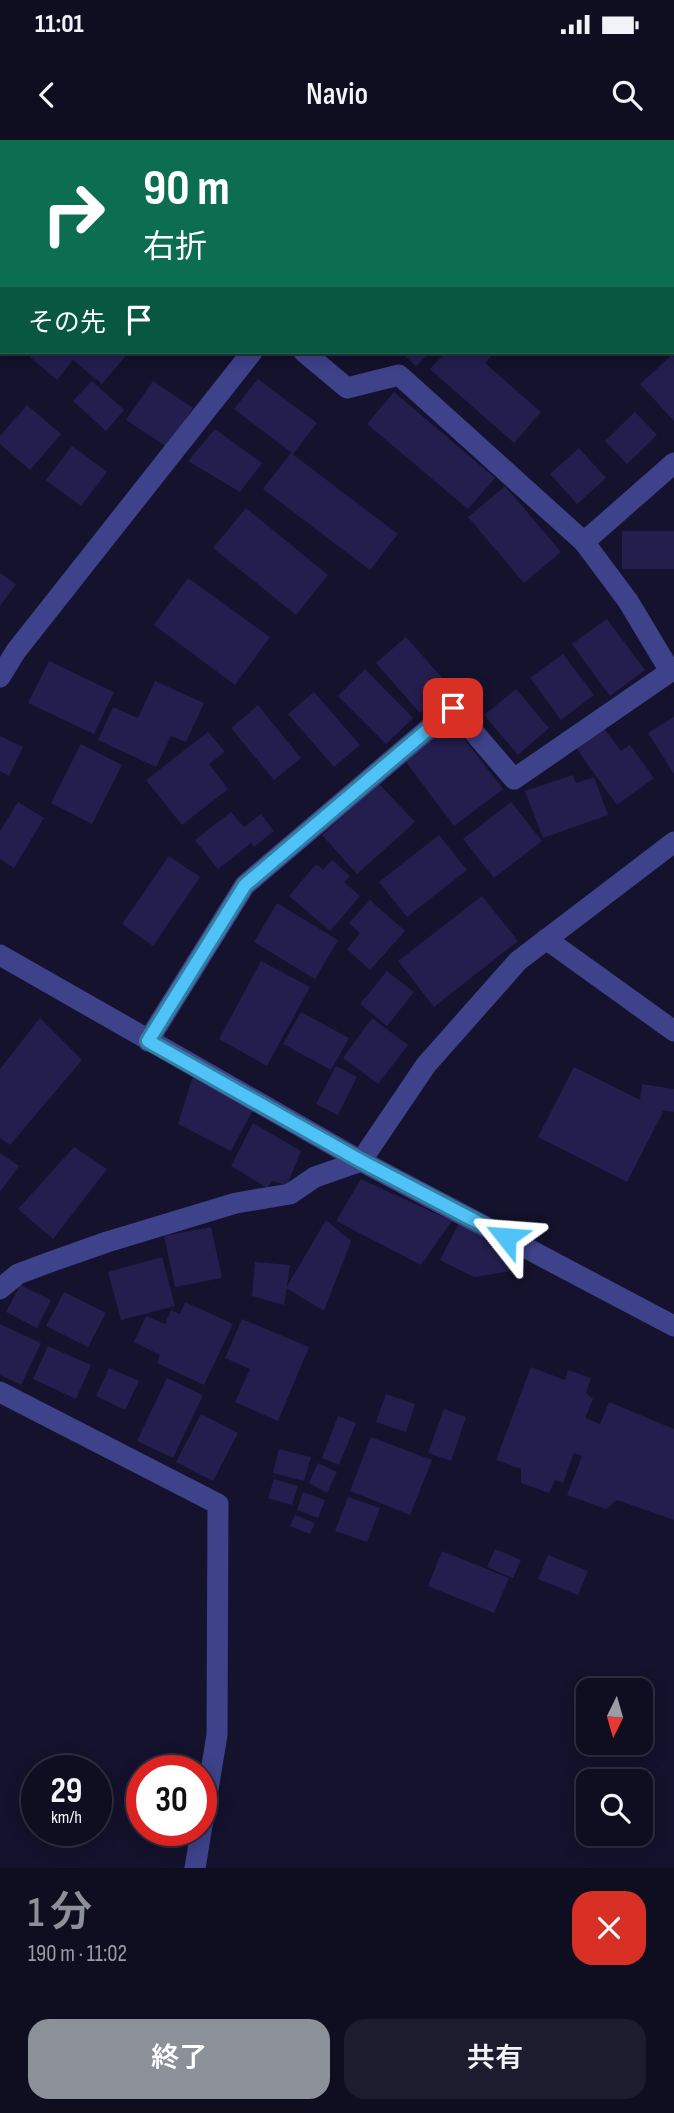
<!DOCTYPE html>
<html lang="ja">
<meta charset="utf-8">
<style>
:root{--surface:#0f0e21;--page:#1d1c2e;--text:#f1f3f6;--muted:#9b9ca5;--line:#2f2e3f;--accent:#8c9099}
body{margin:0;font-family:"Sofia Sans Condensed","Noto Sans JP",sans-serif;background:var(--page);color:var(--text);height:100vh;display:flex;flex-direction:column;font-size:26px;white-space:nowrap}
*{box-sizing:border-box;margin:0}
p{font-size:23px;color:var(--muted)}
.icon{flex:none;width:38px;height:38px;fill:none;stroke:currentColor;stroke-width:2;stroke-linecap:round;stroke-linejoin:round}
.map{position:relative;height:1728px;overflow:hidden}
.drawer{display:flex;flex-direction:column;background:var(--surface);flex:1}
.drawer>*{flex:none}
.banner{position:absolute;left:0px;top:0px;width:676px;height:214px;box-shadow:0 4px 18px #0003,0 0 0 2px var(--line);background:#0b6e4f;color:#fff;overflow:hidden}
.needle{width:46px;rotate:185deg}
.buttons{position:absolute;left:576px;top:1538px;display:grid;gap:14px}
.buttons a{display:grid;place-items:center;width:77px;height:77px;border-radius:14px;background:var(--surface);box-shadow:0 4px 18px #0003,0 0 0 2px var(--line);font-size:35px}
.speed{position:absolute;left:21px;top:1615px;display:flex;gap:14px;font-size:35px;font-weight:700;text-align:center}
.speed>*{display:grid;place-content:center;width:91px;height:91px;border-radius:50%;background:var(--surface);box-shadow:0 4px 18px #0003,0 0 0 2px var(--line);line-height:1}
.speed small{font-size:18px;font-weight:400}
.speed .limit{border:10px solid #d22;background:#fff;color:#111}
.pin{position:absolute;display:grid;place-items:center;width:60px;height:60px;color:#fff;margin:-30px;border-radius:14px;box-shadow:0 4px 10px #0006}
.me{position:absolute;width:77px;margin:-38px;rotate:298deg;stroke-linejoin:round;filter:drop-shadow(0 0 5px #0008)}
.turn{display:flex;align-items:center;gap:24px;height:147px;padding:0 28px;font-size:32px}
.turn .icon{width:91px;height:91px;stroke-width:2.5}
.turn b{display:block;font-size:49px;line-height:60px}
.then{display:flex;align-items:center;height:66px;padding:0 28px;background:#0003;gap:14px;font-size:26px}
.round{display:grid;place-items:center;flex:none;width:74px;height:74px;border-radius:21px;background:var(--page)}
.head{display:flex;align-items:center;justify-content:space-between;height:119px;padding:0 28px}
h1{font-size:42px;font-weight:600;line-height:52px;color:var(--accent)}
.cta{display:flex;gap:14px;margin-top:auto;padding:14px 28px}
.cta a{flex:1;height:80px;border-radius:21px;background:var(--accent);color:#fff;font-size:28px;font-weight:600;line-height:80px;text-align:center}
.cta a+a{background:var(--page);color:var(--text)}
.status{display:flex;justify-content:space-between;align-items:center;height:49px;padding:0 35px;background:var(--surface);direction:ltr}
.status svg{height:19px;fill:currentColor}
header{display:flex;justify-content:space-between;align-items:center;height:91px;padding:0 28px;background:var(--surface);font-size:32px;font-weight:600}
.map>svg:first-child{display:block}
.building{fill:#231e4d}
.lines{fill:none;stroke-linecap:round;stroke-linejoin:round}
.minor{stroke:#3e428a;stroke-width:21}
.route-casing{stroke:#337fa1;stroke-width:18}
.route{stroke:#4fc3f7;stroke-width:12}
</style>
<div class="status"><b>11:01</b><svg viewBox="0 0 49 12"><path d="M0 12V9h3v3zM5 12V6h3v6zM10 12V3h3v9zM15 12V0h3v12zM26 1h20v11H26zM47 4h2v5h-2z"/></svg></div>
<header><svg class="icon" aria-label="back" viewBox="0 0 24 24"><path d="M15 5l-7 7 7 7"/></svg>Navio<svg class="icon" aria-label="search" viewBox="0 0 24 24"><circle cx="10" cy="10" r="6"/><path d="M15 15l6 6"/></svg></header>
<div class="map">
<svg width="674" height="1728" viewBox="0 0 674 1728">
<rect width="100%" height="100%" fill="#14122c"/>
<g class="building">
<polygon points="35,212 129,212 102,244 73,220 57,240 30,217"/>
<polygon points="401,212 430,212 416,226"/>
<polygon points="446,212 491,212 493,214 485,223 541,272 514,303 430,229"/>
<polygon points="672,215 674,217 674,281 640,244"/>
<polygon points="258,239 317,283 293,314 234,269"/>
<polygon points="92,241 124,270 106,291 73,261"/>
<polygon points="153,241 193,268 167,307 126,280"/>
<polygon points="394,252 495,338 468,369 367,284"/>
<polygon points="27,265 61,294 30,330 0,304 0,296"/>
<polygon points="635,272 657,295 627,324 605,301"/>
<polygon points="215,289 262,323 240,352 188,321"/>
<polygon points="72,306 107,332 81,366 46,340"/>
<polygon points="579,308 606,338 577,364 550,334"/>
<polygon points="291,313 398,394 370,430 263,349"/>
<polygon points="505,346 561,412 524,443 468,377"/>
<polygon points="246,368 328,435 296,475 213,408"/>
<rect x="622" y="391" width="52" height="38"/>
<polygon points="0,433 16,444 0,466"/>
<polygon points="188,438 270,497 235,545 154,485"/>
<polygon points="607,479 645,530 610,556 572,504"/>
<polygon points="406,497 450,547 420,573 376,523"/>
<polygon points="563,514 594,555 561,580 530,538"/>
<polygon points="49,521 114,552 94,594 28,563"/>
<polygon points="365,529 413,578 386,604 338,556"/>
<polygon points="155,541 204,563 186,602 171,596 156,627 98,600 113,567 138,578"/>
<polygon points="516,549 549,588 518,615 484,575"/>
<polygon points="314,552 360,605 334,627 288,574"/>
<polygon points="258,565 301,618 274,640 231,588"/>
<polygon points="674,577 674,634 648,593"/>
<polygon points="451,582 503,649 454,686 403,618"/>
<polygon points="602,586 621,611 630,605 654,638 617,665 574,605"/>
<polygon points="208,592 225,612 209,624 228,649 182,685 146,640"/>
<polygon points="0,596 23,607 9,636 0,631"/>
<polygon points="81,604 122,625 92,684 51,663"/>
<polygon points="573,635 576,643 594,637 608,675 543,698 525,651"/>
<polygon points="379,644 415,682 357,734 322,695"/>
<polygon points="18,662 44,678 14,728 0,719 0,691"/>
<polygon points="511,662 542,701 494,738 463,699"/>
<polygon points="231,672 244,687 261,674 274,691 254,707 251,703 218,729 195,700"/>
<polygon points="439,695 467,730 407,777 379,742"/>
<polygon points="169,716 200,737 153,806 122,784"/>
<polygon points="332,720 350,736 344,742 360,756 330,791 289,756 316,724 323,730"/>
<polygon points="482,756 518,801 434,867 398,821"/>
<polygon points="370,760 405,791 370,830 347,809 360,793 349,783"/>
<polygon points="277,763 338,800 315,839 254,802"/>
<polygon points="261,821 310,847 267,926 219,899"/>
<polygon points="387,831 414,852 387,886 360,864"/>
<polygon points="301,872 349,898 331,930 283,904"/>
<polygon points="40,878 82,920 10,1005 0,998 0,929"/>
<polygon points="372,878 408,905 378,944 343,918"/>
<polygon points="336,926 357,937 338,975 316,964"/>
<polygon points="574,927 640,960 642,944 674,949 674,972 660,970 663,972 627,1042 538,997"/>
<polygon points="193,936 254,968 231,1011 178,984"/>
<polygon points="253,983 301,1011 287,1045 272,1041 267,1048 231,1026"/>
<polygon points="74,1007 107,1029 53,1099 18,1069"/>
<polygon points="0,1013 19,1026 0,1052"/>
<polygon points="361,1039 452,1081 421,1125 336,1081"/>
<polygon points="326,1080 351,1101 324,1171 286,1148"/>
<polygon points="459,1083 515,1110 517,1130 474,1137 440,1120"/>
<polygon points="211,1087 222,1138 175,1147 164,1096"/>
<polygon points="162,1117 175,1166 121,1180 108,1132"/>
<polygon points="255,1122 290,1125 284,1165 252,1156"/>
<polygon points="20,1145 51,1160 37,1188 6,1172"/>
<polygon points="64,1152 106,1173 88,1207 46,1186"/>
<polygon points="185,1162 233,1184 204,1245 157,1223 160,1215 134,1202 146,1176 165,1184 171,1170 180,1174"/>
<polygon points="242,1179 309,1207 278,1281 235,1262 250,1229 225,1218"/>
<polygon points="0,1184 41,1203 21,1245 0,1235"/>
<polygon points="48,1206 91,1225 76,1259 33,1239"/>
<polygon points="531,1227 565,1240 568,1230 591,1238 586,1253 593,1259 585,1278 600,1284 609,1262 674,1289 674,1380 617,1360 606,1369 567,1355 582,1316 574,1313 563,1343 555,1340 549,1353 521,1343 521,1329 496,1320"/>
<polygon points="109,1228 139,1241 125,1270 96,1256"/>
<polygon points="167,1238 203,1255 173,1318 137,1301"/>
<polygon points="386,1254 415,1264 406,1292 376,1282"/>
<polygon points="444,1269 466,1277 451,1321 428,1313"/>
<polygon points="201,1274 238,1293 213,1341 176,1322"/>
<polygon points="338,1276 356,1283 339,1325 322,1318"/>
<polygon points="371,1297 432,1320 410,1375 350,1351"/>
<polygon points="279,1309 311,1317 304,1341 273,1333"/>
<polygon points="318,1323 337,1332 327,1353 309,1343"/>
<polygon points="274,1339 298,1346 292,1365 268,1358"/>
<polygon points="303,1352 325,1360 318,1378 297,1370"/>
<polygon points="348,1357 380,1368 367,1402 335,1391"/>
<polygon points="295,1375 315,1383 310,1394 290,1386"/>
<polygon points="495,1409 521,1420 513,1438 487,1427"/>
<polygon points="442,1411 509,1438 494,1473 428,1446"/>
<polygon points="548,1415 588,1431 578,1455 538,1439"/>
</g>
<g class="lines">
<g class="minor">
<polyline points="6,0 9,2"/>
<polyline points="304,212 347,248 399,235 584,402 628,461 670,531"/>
<polyline points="584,402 674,323"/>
<polyline points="0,537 16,511 252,212"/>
<polyline points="546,799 674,891"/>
<polyline points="0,815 361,1021 674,1186"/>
<polyline points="148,901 245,745 453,568 514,639 674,529"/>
<polyline points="0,1149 18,1134 53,1121 107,1102 236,1063 290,1054 315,1037 361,1021 426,925 518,821 674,702"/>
<polyline points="0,1252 218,1364 217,1595 195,1728"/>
</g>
</g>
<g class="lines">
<g class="route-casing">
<polyline id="route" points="453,568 245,745 148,901 361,1021 506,1097"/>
</g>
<use href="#route" class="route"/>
</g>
</svg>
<div class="buttons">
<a><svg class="needle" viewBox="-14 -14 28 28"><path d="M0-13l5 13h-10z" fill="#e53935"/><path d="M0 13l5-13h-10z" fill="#9b9ca5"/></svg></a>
<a><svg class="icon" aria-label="search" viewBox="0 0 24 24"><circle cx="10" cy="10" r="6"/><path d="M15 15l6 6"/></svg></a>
</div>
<div class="speed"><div>29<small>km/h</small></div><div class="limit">30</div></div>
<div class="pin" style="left:453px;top:568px;background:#d93025"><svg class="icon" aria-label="arrive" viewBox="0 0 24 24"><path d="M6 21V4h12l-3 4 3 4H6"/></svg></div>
<svg class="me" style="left:506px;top:1097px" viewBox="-20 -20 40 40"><path d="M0-17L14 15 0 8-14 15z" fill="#4fc3f7" stroke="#fff" stroke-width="4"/></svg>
<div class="banner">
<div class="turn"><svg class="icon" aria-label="right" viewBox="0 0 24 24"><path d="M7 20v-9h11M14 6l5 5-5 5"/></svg><div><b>90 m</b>右折</div></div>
<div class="then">その先<svg class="icon" aria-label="arrive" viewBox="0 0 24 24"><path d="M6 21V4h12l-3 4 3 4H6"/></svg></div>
</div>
</div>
<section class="drawer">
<div class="head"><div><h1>1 分</h1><p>190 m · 11:02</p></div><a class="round" style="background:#d93025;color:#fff"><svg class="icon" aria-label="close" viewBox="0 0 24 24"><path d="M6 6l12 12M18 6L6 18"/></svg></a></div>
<div class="cta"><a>終了</a><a>共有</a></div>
</section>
